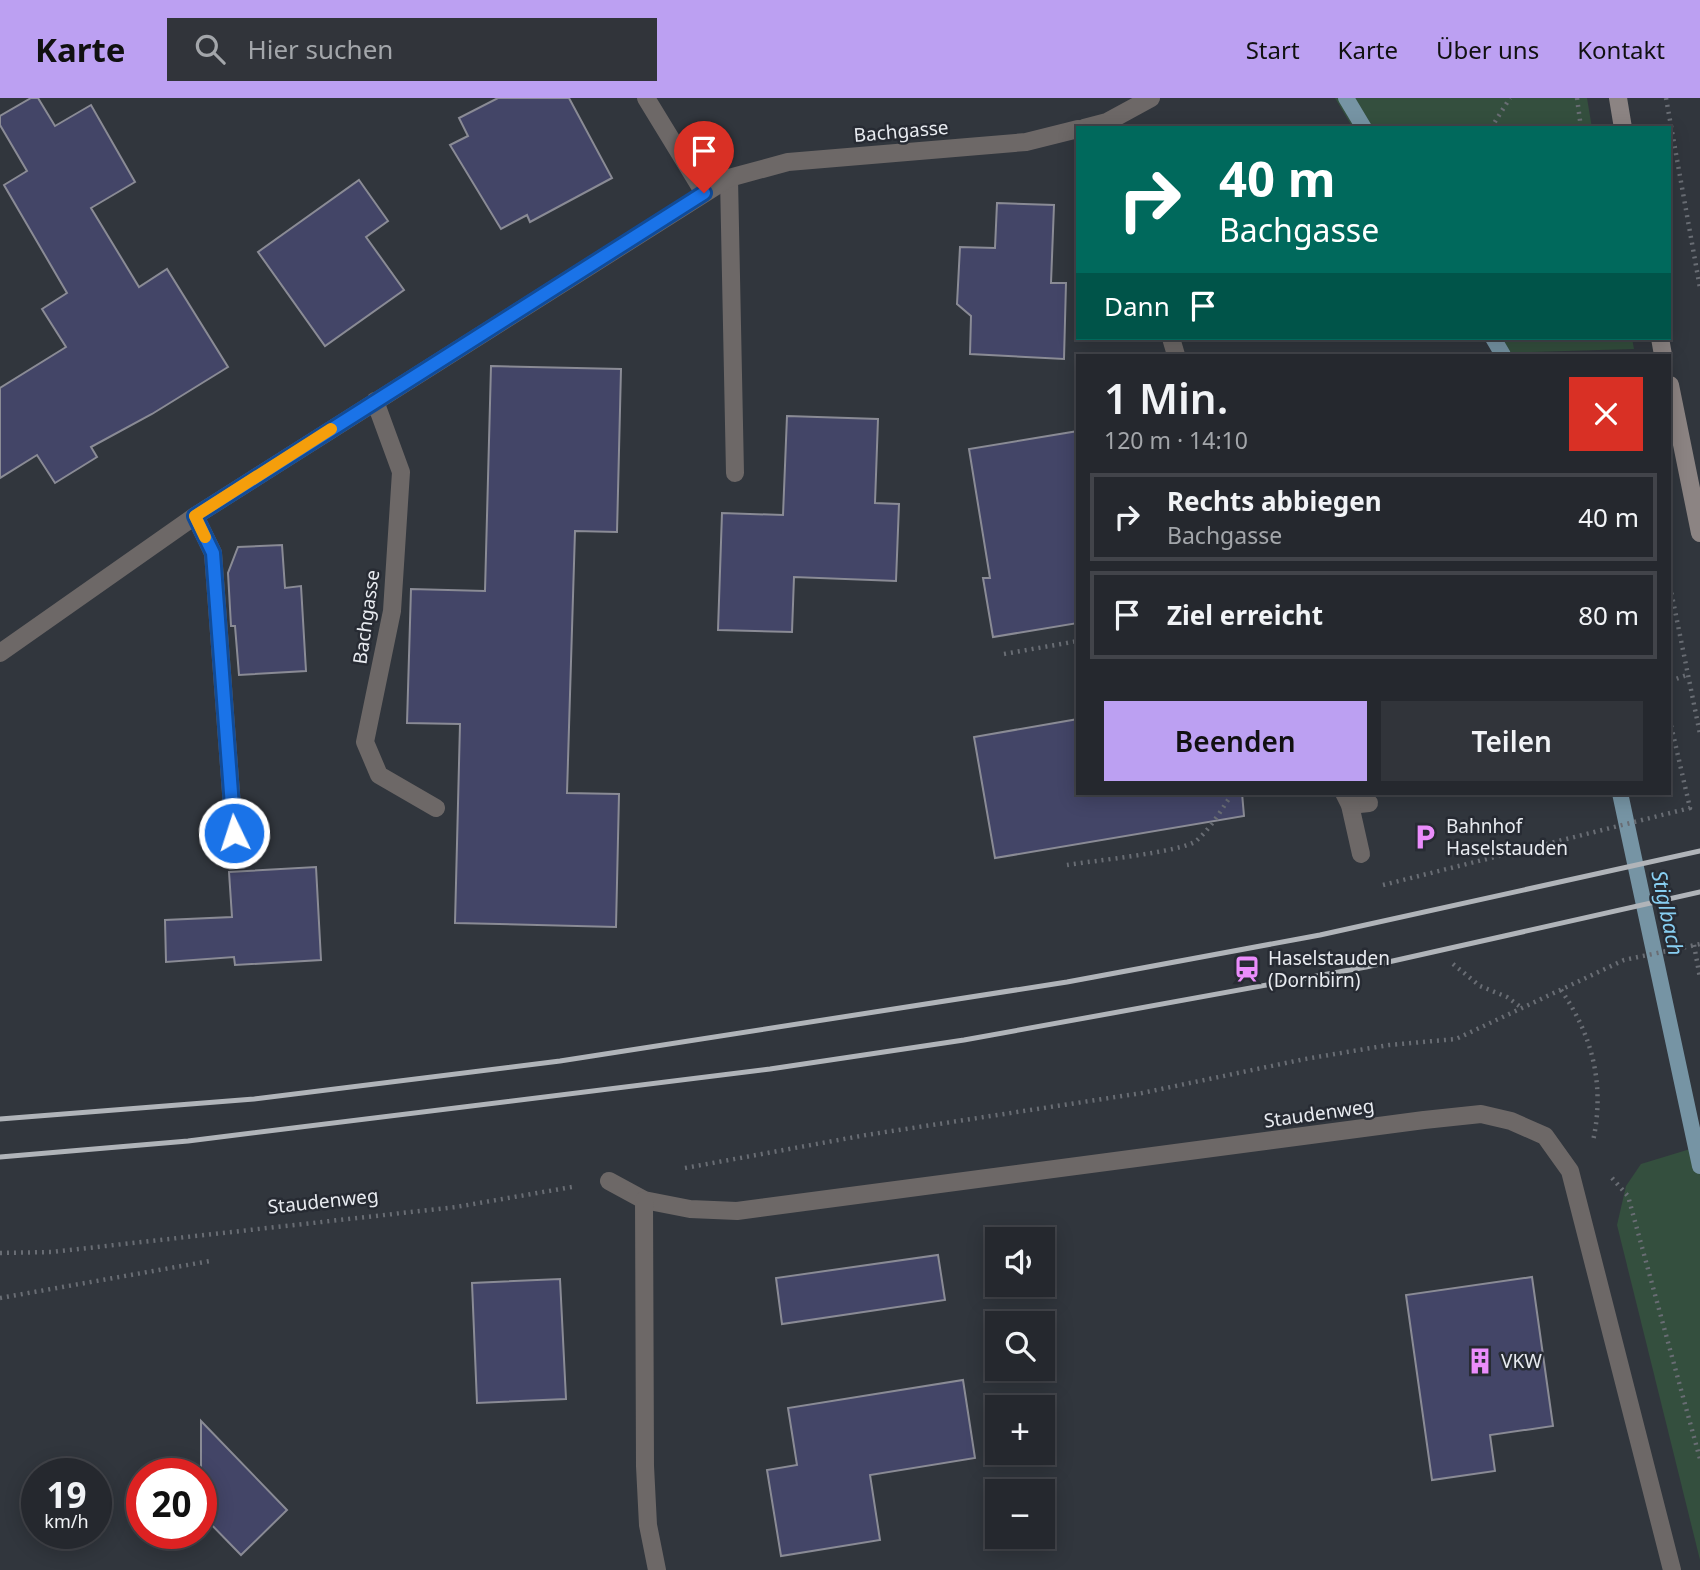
<!DOCTYPE html>
<html lang="de">
<meta charset="utf-8">
<style>
:root{--surface:#25282e;--page:#31343a;--text:#f1f3f6;--muted:#a3a6aa;--line:#42444a;--accent:#bca0f2}
body{margin:0;font-family:"Noto Sans",sans-serif;background:var(--page);color:var(--text);height:100vh;display:flex;flex-direction:column;font-size:26px;white-space:nowrap}
*{box-sizing:border-box;margin:0}
p{font-size:23px;color:var(--muted)}
.icon{flex:none;width:38px;height:38px;fill:none;stroke:currentColor;stroke-width:2;stroke-linecap:round;stroke-linejoin:round}
.map{position:relative;flex:1;overflow:hidden}
.details{position:absolute;left:1076px;top:256px;width:595px;height:441px;display:flex;flex-direction:column;background:var(--surface);border-radius:0px;box-shadow:0 4px 18px #0003,0 0 0 2px var(--line)}
.details>*{flex:none}
.guide{position:absolute;left:1076px;top:28px;width:595px;height:214px;border-radius:0px;box-shadow:0 4px 18px #0003,0 0 0 2px var(--line);background:#00695c;color:#fff;overflow:hidden}
.buttons{position:absolute;left:985px;top:1129px;display:grid;gap:14px}
.buttons a{display:grid;place-items:center;width:70px;height:70px;border-radius:0px;background:var(--surface);box-shadow:0 4px 18px #0003,0 0 0 2px var(--line);font-size:35px}
.speed{position:absolute;left:21px;top:1360px;display:flex;gap:14px;font-size:35px;font-weight:700;text-align:center}
.speed>*{display:grid;place-content:center;width:91px;height:91px;border-radius:50%;background:var(--surface);box-shadow:0 4px 18px #0003,0 0 0 2px var(--line);line-height:1}
.speed small{font-size:18px;font-weight:400}
.speed .limit{border:10px solid #d22;background:#fff;color:#111}
.pin{position:absolute;display:grid;place-items:center;width:60px;height:60px;color:#fff;margin:-72px -30px;border-radius:50% 50% 50% 0;rotate:-45deg;box-shadow:0 0 7px #0007}
.pin .icon{rotate:45deg}
.me{position:absolute;width:77px;margin:-38px;rotate:356deg;stroke-linejoin:round;filter:drop-shadow(0 0 5px #0008)}
.turn{display:flex;align-items:center;gap:24px;height:147px;padding:0 28px;font-size:32px}
.turn .icon{width:91px;height:91px;stroke-width:2.5}
.turn b{display:block;font-size:49px;line-height:60px}
.then{display:flex;align-items:center;height:66px;padding:0 28px;background:#0003;gap:14px;font-size:26px}
.round{display:grid;place-items:center;flex:none;width:74px;height:74px;border-radius:0px;background:var(--page)}
.headline{display:flex;align-items:center;justify-content:space-between;height:119px;padding:0 28px}
h1{font-size:42px;font-weight:600;line-height:52px}
.button{display:flex;gap:14px;margin-top:auto;padding:14px 28px}
.button a{flex:1;height:80px;border-radius:0px;background:var(--accent);color:#111;font-size:28px;font-weight:600;line-height:80px;text-align:center}
.button a+a{background:var(--page);color:var(--text)}
ul{padding:0;list-style:none}
li{display:flex;align-items:center;gap:21px;height:88px;margin:0 14px 10px;padding:0 14px;border:4px solid var(--line);border-radius:0px}
li div{flex:1}
li b{display:block;font-size:26px}
li em{font-style:normal}
header{display:flex;align-items:center;gap:42px;box-sizing:border-box;height:98px;padding:0 35px;background:var(--accent);color:#111}
header strong{font-size:33px}
nav{display:flex;gap:38px;margin-inline-start:auto;font-size:24px}
.search{width:490px;height:63px;background:var(--page);display:flex;align-items:center;gap:18px;box-sizing:border-box;padding:0 24px;border-radius:0px;color:var(--muted);font-size:26px}
.map>svg:first-child{display:block}
.green{fill:#344f3e}
.lines{fill:none;stroke-linecap:round;stroke-linejoin:round}
.stream{stroke:#7694a4;stroke-width:16}
.building{fill:#434567;stroke:#8a8b95;stroke-width:2}
.path{stroke:#696d74;stroke-width:4.5;stroke-dasharray:2 5;stroke-linecap:butt}
.lane{stroke:#6d6867;stroke-width:18}
.street{stroke:#6d6867;stroke-width:18}
.secondary{stroke:#8c8483;stroke-width:18}
.rail{stroke:#b0b4b9;stroke-width:5}
.route-casing{stroke:#114b97;stroke-width:18}
.route{stroke:#1a73e8;stroke-width:12}
.slow{stroke:#f59e0b;stroke-width:12}
.labels{text-anchor:middle;stroke-width:5;stroke-linejoin:round;paint-order:stroke}
.street-label{font-size:19px;fill:#e8ebf0;stroke:#272b33}
.poi-label{font-size:19px;fill:#e8ebf0;stroke:#272b33;text-anchor:start}
.water-label{font-size:21px;font-style:italic;fill:#88cff2;stroke:#272b33}
</style>
<header>
<strong>Karte</strong>
<div class="search"><svg class="icon" aria-label="search" viewBox="0 0 24 24"><circle cx="10" cy="10" r="6"/><path d="M15 15l6 6"/></svg>Hier suchen</div>
<nav><a>Start</a><a>Karte</a><a>Über uns</a><a>Kontakt</a></nav>
</header>
<div class="map">
<svg width="1700" height="1472" viewBox="0 0 1700 1472">
<rect width="100%" height="100%" fill="#31363d"/>
<g class="green">
<polygon points="1335,0 1587,0 1592,30 1353,30"/>
<polygon points="1485,240 1632,240 1634,251 1494,255"/>
<polygon points="1700,1048 1700,1462 1617,1127 1626,1088 1641,1066"/>
</g>
<g class="lines">
<g class="stream">
<polyline points="1346,0 1364,30"/>
<polyline points="1493,240 1503,257"/>
<polyline points="1620,695 1700,1068"/>
</g>
</g>
<g class="building">
<polygon points="31,0 38,0 55,28 91,7 135,84 91,110 139,189 167,171 228,269 152,316 91,349 97,359 55,385 37,357 0,380 0,290 66,249 42,211 67,195 4,87 27,73 0,27 0,18"/>
<polygon points="498,0 569,0 612,80 530,124 527,117 501,131 450,47 468,38 459,20"/>
<polygon points="359,82 388,123 366,139 404,192 325,248 258,154"/>
<polygon points="997,105 1054,107 1051,185 1066,185 1064,261 970,256 971,218 957,206 960,149 995,150"/>
<polygon points="491,268 621,271 617,434 575,433 567,695 619,696 616,829 455,825 460,626 407,625 411,491 485,493"/>
<polygon points="787,318 878,321 875,405 899,406 896,483 794,479 792,534 718,532 722,415 783,417"/>
<polygon points="1078,333 1078,525 993,539 983,480 990,480 969,351"/>
<polygon points="282,447 285,490 301,488 306,573 239,577 235,528 231,528 228,475 238,449"/>
<polygon points="1078,621 1078,695 1242,695 1244,718 995,760 974,639"/>
<polygon points="316,769 321,862 235,867 234,859 166,864 165,822 232,819 229,774"/>
<polygon points="938,1157 945,1202 782,1226 776,1180"/>
<polygon points="1532,1179 1553,1328 1490,1337 1495,1373 1432,1382 1406,1197"/>
<polygon points="560,1181 566,1301 477,1305 472,1185"/>
<polygon points="963,1282 975,1360 870,1377 880,1442 781,1458 767,1372 797,1367 788,1310"/>
<polygon points="201,1323 287,1412 241,1457 201,1416"/>
</g>
<g class="lines">
<g class="path">
<polyline points="1577,0 1581,30"/>
<polyline points="1666,0 1700,190"/>
<polyline points="1491,30 1510,0"/>
<polyline points="1670,488 1700,636"/>
<polyline points="1004,556 1078,543"/>
<polyline points="1670,583 1687,577"/>
<path d="M1067,767C1091,763 1182,754 1196,743C1210,731 1220,714 1230,699L1229,695"/>
<polyline points="1383,787 1690,710 1670,623"/>
<polyline points="1694,847 1700,880"/>
<polyline points="1453,866 1480,888 1507,899 1522,910"/>
<path d="M1561,892C1593,938 1605,988 1593,1043"/>
<polyline points="685,1070 866,1037 1142,995 1305,961 1389,947 1456,941 1624,862 1700,846"/>
<polyline points="1612,1080 1628,1098 1700,1361"/>
<polyline points="0,1155 52,1154 456,1109 572,1089"/>
<polyline points="0,1200 210,1163"/>
</g>
<g class="lane">
<polyline points="729,80 735,375"/>
<polyline points="375,303 401,374 392,513 365,644 379,677 436,710"/>
<polyline points="195,418 213,455 234,735"/>
<polyline points="1350,707 1369,705"/>
</g>
<g class="street">
<polyline points="646,0 704,95"/>
<polyline points="1084,30 1107,24 1151,0"/>
<polyline points="1171,240 1176,257"/>
<polyline points="0,555 195,418 729,80 788,64 1026,44 1078,31"/>
<polyline points="1344,695 1350,707 1361,756"/>
<polyline points="609,1083 644,1102 690,1111 737,1113 1424,1022 1481,1016 1511,1023 1545,1038 1570,1073 1672,1472"/>
<polyline points="644,1102 645,1368 648,1427 657,1472"/>
</g>
<g class="secondary">
<polyline points="1618,0 1623,30"/>
<polyline points="1660,240 1663,257"/>
<polyline points="1670,287 1700,435"/>
</g>
<g class="rail">
<polyline points="0,1021 254,1001 560,963 1067,884 1320,837 1700,753"/>
<polyline points="0,1059 188,1043 770,971 964,942 1366,869 1700,794"/>
</g>
</g>
<g class="lines">
<g class="route-casing">
<polyline id="route" points="234,735 213,455 195,418 704,95"/>
</g>
<use href="#route" class="route"/>
<polyline class="slow" points="205,439 195,418 331,331"/>
</g>
<defs>
<g id="parking-bare" transform="scale(2.1)"><path d="M-3.5-5.5H1a3.5 3.5 0 0 1 0 7H-1V5.5H-3.5ZM-1-3.4V-.6H.8a1.4 1.4 0 0 0 0-2.8Z" fill="#eb8dfc" stroke="#272b33" stroke-width="2.5" paint-order="stroke"/></g>
<g id="station-bare" transform="scale(2.1)"><path d="M-3-6H3Q5-6 5-4V2Q5 4 3 4L4.5 6H3L1.5 4h-3L-3 6H-4.5L-3 4Q-5 4-5 2V-4Q-5-6-3-6ZM-3.5-4v3h7v-3ZM-3.5 1v1.5H-2V1ZM2 1v1.5H3.5V1Z" fill="#eb8dfc" stroke="#272b33" stroke-width="2.5" paint-order="stroke"/></g>
<g id="building-bare" transform="scale(2.1)"><path d="M-4-6H4V6H1V3H-1V6H-4ZM-2.5-4.3h1.7v1.8h-1.7ZM.8-4.3h1.7v1.8H.8ZM-2.5-1h1.7V.8h-1.7ZM.8-1h1.7V.8H.8Z" fill="#eb8dfc" stroke="#272b33" stroke-width="2.5" paint-order="stroke"/></g>
</defs>
<g fill-rule="evenodd">
<use href="#parking-bare" x="1425" y="739"/>
<use href="#station-bare" x="1247" y="871"/>
<use href="#building-bare" x="1480" y="1263"/>
</g>
<g class="labels">
<g class="street-label">
<text transform="translate(901 33) rotate(-5)" y="7">Bachgasse</text>
<text transform="translate(366 519) rotate(-82)" y="7">Bachgasse</text>
<text transform="translate(1319 1015) rotate(-8)" y="7">Staudenweg</text>
<text transform="translate(323 1103) rotate(-6)" y="7">Staudenweg</text>
</g>
<g class="poi-label">
<text x="1446" y="735">Bahnhof<tspan x="1446" dy="22">Haselstauden</tspan></text>
<text x="1268" y="867">Haselstauden<tspan x="1268" dy="22">(Dornbirn)</tspan></text>
<text x="1501" y="1270">VKW</text>
</g>
<g class="water-label">
<text transform="translate(1667 815) rotate(78)" y="7">Stiglbach</text>
</g>
</g>
</svg>
<div class="buttons">
<a><svg class="icon" aria-label="sound" viewBox="0 0 24 24"><path d="M4 9h4l5-4v14l-5-4H4zM17 9q2 3 0 6"/></svg></a>
<a><svg class="icon" aria-label="search" viewBox="0 0 24 24"><circle cx="10" cy="10" r="6"/><path d="M15 15l6 6"/></svg></a>
<a>+</a>
<a>−</a>
</div>
<div class="speed"><div>19<small>km/h</small></div><div class="limit">20</div></div>
<div class="pin" style="left:704px;top:95px;background:#d93025"><svg class="icon" aria-label="arrive" viewBox="0 0 24 24"><path d="M6 21V4h12l-3 4 3 4H6"/></svg></div>
<svg class="me" style="left:234px;top:735px" viewBox="-20 -20 40 40"><circle r="17" fill="#1a73e8" stroke="#fff" stroke-width="3"/><path d="M0-11L8 9 0 5-8 9z" fill="#fff"/></svg>
<div class="guide">
<div class="turn"><svg class="icon" aria-label="right" viewBox="0 0 24 24"><path d="M7 20v-9h11M14 6l5 5-5 5"/></svg><div><b>40 m</b>Bachgasse</div></div>
<div class="then">Dann<svg class="icon" aria-label="arrive" viewBox="0 0 24 24"><path d="M6 21V4h12l-3 4 3 4H6"/></svg></div>
</div>
<section class="details">
<div class="headline"><div><h1>1 Min.</h1><p>120 m · 14:10</p></div><a class="round" style="background:#d93025;color:#fff"><svg class="icon" aria-label="close" viewBox="0 0 24 24"><path d="M6 6l12 12M18 6L6 18"/></svg></a></div>
<ul>
<li><svg class="icon" aria-label="right" viewBox="0 0 24 24"><path d="M7 20v-9h11M14 6l5 5-5 5"/></svg><div><b>Rechts abbiegen</b><p>Bachgasse</p></div><em>40 m</em></li>
<li><svg class="icon" aria-label="arrive" viewBox="0 0 24 24"><path d="M6 21V4h12l-3 4 3 4H6"/></svg><div><b>Ziel erreicht</b></div><em>80 m</em></li>
</ul>
<div class="button"><a>Beenden</a><a>Teilen</a></div>
</section>
</div>
